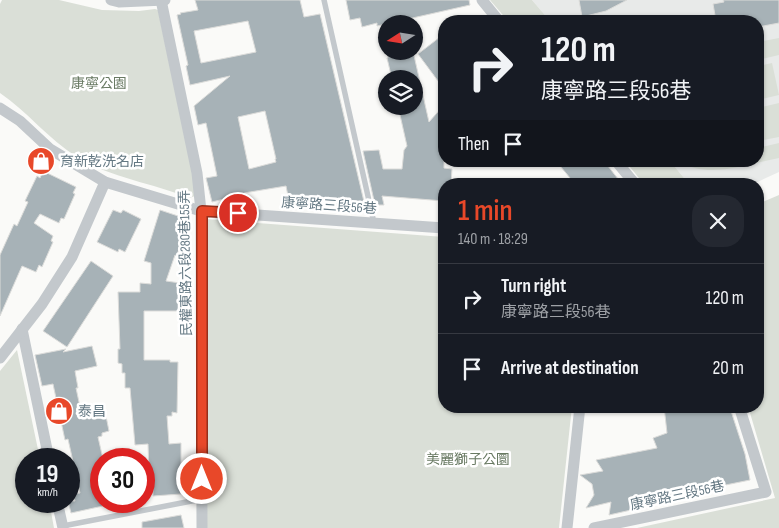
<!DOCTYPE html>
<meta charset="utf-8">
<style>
:root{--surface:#171b24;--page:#242831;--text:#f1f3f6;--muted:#9ea1a6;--line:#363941;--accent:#e84829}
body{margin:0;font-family:"Sofia Sans Condensed","Noto Sans TC",sans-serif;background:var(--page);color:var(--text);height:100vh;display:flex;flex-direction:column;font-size:19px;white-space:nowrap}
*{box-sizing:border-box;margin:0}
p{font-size:16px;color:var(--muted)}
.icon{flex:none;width:28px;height:28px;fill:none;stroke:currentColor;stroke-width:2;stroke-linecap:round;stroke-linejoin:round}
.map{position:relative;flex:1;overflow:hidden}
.panel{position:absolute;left:438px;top:178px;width:326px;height:235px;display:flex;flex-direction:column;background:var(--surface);border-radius:20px;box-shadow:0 1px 4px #0004}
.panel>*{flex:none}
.top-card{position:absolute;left:438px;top:15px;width:326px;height:152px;border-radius:20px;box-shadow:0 1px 4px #0004;background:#171b24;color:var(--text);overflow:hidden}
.needle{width:32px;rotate:258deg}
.buttons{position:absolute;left:378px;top:15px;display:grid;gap:10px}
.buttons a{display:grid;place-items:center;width:45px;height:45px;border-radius:50%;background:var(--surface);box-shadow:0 1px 4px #0004;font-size:25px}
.speed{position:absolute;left:15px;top:448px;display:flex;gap:10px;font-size:25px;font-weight:700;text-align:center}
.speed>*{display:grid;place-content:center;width:65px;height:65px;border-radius:50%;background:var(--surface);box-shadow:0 1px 4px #0004;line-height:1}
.speed small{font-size:12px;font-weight:400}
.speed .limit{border:8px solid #d22;background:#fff;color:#111}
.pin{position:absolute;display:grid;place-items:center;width:42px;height:42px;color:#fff;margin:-21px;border:2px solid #fff;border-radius:50%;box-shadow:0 1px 5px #0007}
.me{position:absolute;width:55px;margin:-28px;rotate:0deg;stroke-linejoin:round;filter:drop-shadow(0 0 4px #0008)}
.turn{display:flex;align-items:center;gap:18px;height:105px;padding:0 20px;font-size:22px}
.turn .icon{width:65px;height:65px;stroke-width:2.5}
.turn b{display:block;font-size:35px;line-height:42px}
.then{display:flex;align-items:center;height:48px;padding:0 20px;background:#0003;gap:10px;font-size:19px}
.round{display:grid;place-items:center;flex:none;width:52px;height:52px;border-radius:20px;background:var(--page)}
.overview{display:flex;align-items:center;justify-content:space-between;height:85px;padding:0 20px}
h1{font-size:30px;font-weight:600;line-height:38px;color:var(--accent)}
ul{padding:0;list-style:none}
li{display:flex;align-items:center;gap:15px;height:70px;padding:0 20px;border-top:1px solid var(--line)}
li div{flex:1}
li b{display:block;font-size:19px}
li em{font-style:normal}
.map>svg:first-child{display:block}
.built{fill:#e8eae9}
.green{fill:#dadfd7}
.building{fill:#a7b2b7;stroke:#dcdcda;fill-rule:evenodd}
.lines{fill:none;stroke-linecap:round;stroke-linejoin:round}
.lane{stroke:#c3c8cc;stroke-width:5.5}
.street{stroke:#c3c8cc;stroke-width:11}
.route-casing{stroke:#972f1b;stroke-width:12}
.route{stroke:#e84829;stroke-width:9}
.labels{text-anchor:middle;stroke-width:5;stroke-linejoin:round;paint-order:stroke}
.park-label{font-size:14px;fill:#697a63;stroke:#fff}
.poi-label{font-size:14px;fill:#647883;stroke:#fff;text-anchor:start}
.street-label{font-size:14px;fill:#647883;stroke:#fff}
</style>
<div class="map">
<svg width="779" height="528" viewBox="0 0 779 528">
<rect width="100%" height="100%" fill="#fafaf8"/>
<polygon class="built" points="532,0 779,0 779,172 753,184 689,184 670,161 758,161 758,21 550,21"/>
<g class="green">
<path d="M2,0H59L102,10L139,11L155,9L158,10L195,186V196L189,198C153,183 111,178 77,157C48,139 28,112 0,93V4Z"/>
<polygon points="490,0 532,0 550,21 508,21"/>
<polygon points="779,38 779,55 758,60 758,42"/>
<polygon points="772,63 779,95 758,100 758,66"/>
<polygon points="779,103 779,137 758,141 758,108"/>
<path d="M779,143V158C748,164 707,180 679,161H758V148Z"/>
<polygon points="625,161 670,161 689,184 644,184"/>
<polygon points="779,195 779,528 637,528 775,498 748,406 758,406 758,204"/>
<polygon points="206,219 444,237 444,406 572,406 559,528 207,528"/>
<polygon points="17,350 40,459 26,459 26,501 49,501 54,528 0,528 0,371"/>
</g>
<g class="building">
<path d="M195,0H300L304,17L320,14L365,206L340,211L332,210L329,197L290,206L286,186L244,193V194L212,202L206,178L217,176L206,123L198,125L194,106L230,76L190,85L186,66L188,65L177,15L181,14L180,13L198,10ZM248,21L256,52L201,63L194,31ZM265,111L276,159H275L276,162L249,169L238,117Z"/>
<polygon points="346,0 469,0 470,5 377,26 377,23 362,27 360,18 350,20"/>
<polygon points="579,0 627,0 606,11 582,17"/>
<polygon points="723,0 779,0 779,23 758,27 758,21 716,21 713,4 724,2"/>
<polygon points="444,34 444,89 418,54"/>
<polygon points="387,51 413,51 429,122 444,105 444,168 452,169 451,184 444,184 444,201 382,196 384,205 375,205 363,151 379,150 383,169 402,169 404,150 407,146 398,106 414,106 414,79 392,79 387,58 388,58"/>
<polygon points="556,161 604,161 622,184 575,184"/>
<polygon points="43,171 76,187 73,193 75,194 64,219 61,218 59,223 40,214 34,223 53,236 51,241 53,242 42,267 39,265 36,272 22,266 0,316 0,255 14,224 17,226 28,202 25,201 37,176 40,178"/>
<polygon points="113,210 121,213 123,210 141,219 125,252 119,249 118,252 97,242"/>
<polygon points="160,210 187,219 177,256 175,255 166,281 180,283 181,311 144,311 144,360 170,360 170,362 178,362 177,413 172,412 172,416 167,416 169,444 181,443 181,494 153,496 153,473 149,473 148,444 135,445 130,388 125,388 125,373 122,373 122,364 118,363 118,349 120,349 118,292 140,292 140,283 151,284 151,263 144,261"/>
<polygon points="91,261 113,276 67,347 43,331"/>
<polygon points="92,346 97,366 75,371 78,388 76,388 82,416 105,411 109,431 102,433 102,436 98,437 103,459 101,459 101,501 103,506 71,513 68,501 75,501 73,494 80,493 68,439 65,440 53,384 42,386 35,355 66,349 63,352"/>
<polygon points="664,406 722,406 723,412 731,411 745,454 750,480 652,500 650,493 629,498 631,510 609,515 611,502 586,508 594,495 592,484 580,475 603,471 596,460 657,448 653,438 667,433"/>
<polygon points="181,515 184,528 142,528 142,522"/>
</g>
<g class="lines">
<g class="lane">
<polyline points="324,0 374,223"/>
<polyline points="63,526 202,499"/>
</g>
<g class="street">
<polyline points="111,0 119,2 165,0"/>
<polyline points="161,0 197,173 201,211 202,528"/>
<polyline points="482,0 499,21"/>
<polyline points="0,108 20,121 50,149 105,182 201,211 444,228"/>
<polyline points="616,161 635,184"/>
<polyline points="22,329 49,459"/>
<polyline points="0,358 42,304 72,257 105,182"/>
<polyline points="57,501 63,528"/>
<polyline points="567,528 580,406"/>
<polyline points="594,528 766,492 739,406"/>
</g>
</g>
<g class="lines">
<g class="route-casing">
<polyline id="route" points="202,479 202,211 238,213"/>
</g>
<use href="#route" class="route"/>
</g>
<defs>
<g id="shop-disc" transform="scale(1.4375)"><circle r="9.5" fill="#e84829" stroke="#fff"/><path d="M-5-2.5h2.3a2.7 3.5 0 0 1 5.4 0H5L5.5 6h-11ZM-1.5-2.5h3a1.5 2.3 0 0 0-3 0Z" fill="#fff"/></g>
</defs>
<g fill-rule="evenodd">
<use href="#shop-disc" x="41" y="161"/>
<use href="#shop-disc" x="59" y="411"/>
</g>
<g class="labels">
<g class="park-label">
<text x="99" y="88">康寧公園</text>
<text x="468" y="464">美麗獅子公圜</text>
</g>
<g class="poi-label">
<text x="60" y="166">育新乾洗名店</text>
<text x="78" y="416">泰昌</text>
</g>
<g class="street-label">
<text transform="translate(329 205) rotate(4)" y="5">康寧路三段56巷</text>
<text transform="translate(185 263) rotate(-91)" y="5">民權東路六段280巷155弄</text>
<text transform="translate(677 495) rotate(-12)" y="5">康寧路三段56巷</text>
</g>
</g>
</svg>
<div class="buttons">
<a><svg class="needle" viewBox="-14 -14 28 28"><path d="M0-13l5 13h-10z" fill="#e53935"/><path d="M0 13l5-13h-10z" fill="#9ea1a6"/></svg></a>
<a><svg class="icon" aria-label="layers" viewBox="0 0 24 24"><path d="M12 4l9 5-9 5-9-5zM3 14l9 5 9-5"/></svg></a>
</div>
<div class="speed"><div>19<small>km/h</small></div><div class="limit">30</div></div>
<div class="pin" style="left:238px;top:213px;background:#d93025"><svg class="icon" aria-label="arrive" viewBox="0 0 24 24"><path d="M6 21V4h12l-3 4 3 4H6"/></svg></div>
<svg class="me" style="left:202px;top:479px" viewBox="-20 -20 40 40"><circle r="17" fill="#e84829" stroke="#fff" stroke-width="3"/><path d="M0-11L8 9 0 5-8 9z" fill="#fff"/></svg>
<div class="top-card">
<div class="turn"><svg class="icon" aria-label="right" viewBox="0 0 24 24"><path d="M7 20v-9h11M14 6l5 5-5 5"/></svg><div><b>120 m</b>康寧路三段56巷</div></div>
<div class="then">Then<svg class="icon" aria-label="arrive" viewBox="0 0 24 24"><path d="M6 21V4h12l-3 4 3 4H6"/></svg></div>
</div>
<section class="panel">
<div class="overview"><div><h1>1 min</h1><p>140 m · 18:29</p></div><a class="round"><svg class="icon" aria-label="close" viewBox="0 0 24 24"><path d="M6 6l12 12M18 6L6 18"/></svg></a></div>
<ul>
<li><svg class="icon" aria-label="right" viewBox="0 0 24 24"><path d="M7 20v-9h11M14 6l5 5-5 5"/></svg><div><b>Turn right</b><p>康寧路三段56巷</p></div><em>120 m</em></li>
<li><svg class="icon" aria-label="arrive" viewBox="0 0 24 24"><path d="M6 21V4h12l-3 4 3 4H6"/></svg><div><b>Arrive at destination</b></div><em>20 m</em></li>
</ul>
</section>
</div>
